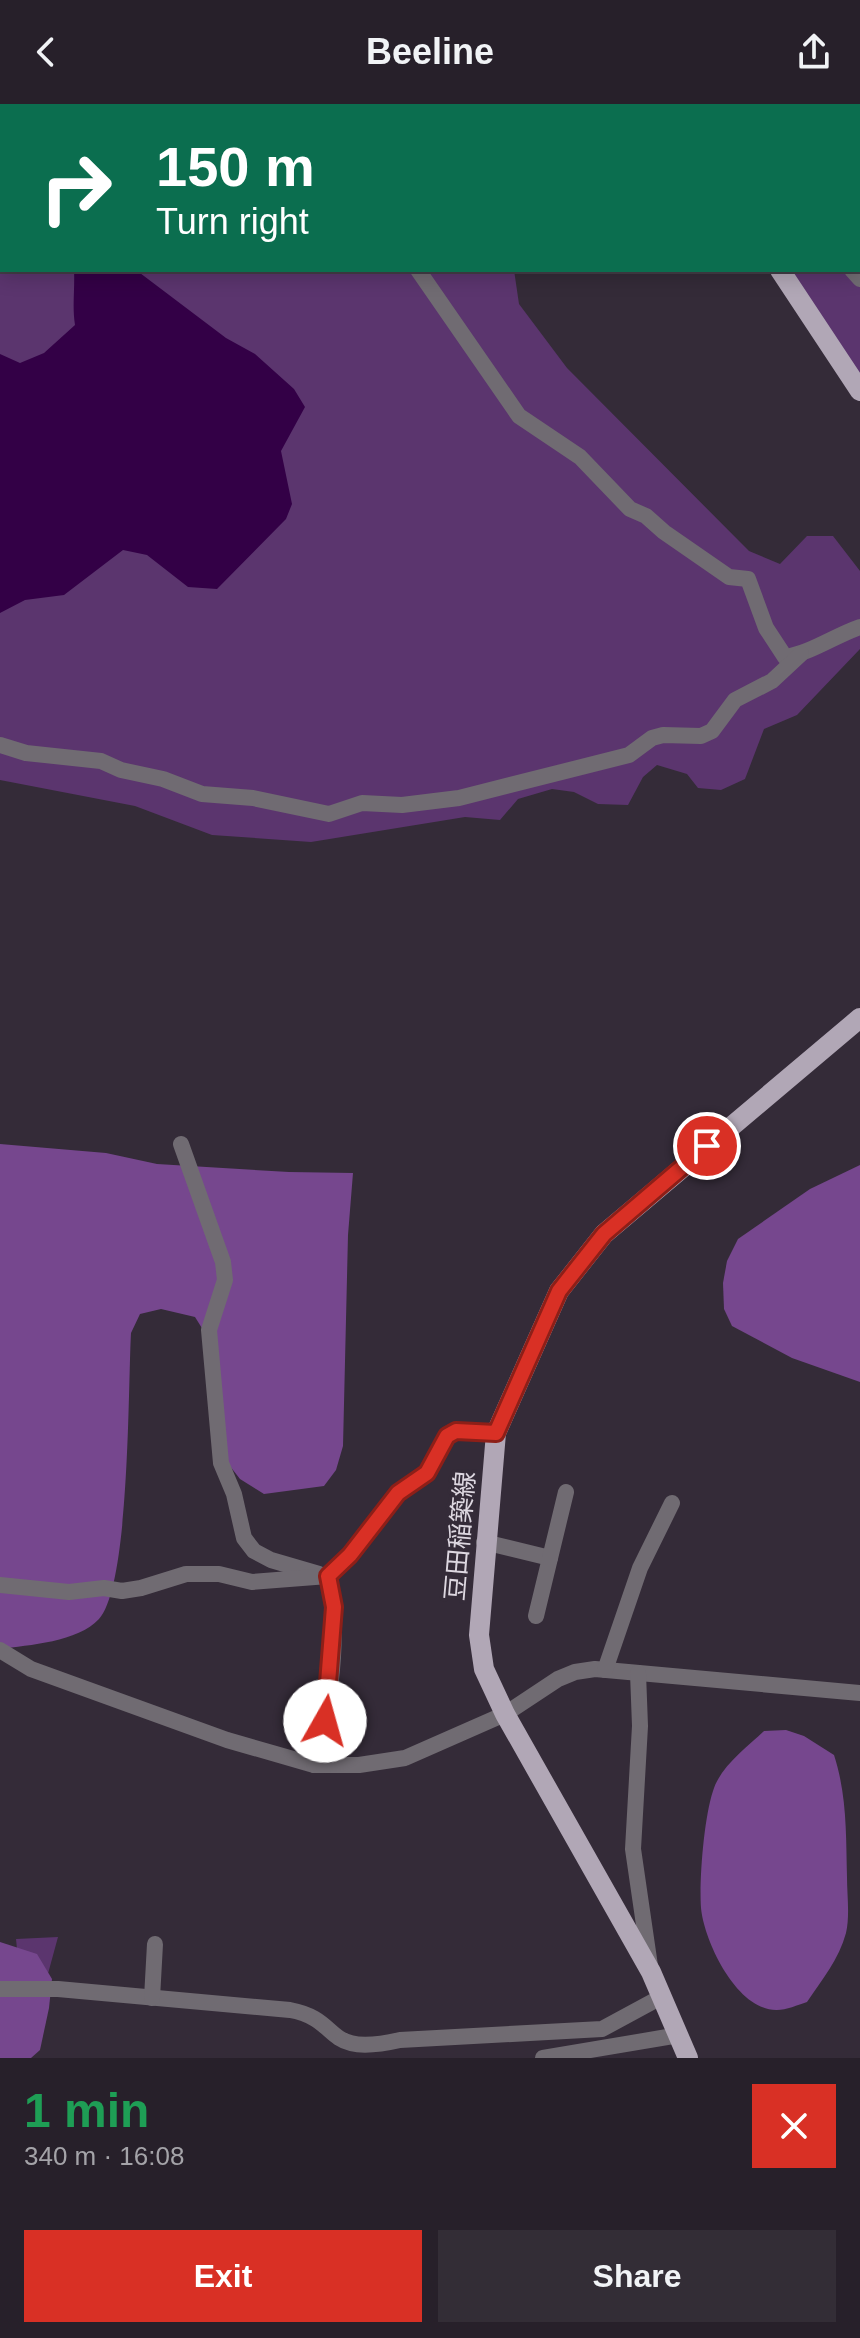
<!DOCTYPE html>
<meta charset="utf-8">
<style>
:root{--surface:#27202a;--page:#332d36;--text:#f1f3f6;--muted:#a4a3a8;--line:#433e47;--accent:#d93025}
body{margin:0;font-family:Arial,"Noto Sans JP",sans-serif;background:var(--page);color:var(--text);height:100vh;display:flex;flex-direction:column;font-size:30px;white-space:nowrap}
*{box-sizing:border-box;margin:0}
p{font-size:26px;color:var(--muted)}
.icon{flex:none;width:44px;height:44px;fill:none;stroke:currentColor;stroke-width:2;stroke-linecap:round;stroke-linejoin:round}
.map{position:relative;height:1954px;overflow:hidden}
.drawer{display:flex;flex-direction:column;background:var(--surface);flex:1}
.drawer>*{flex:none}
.hud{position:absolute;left:0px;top:0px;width:860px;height:168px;box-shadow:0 4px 20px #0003,0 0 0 2px var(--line);background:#0b6e4f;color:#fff;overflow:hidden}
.pin{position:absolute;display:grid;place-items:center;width:68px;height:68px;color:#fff;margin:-34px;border:4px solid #fff;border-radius:50%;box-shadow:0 2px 8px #0007}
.me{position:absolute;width:88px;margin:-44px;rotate:7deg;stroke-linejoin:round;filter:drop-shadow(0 0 6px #0008)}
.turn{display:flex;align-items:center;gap:28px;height:168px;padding:0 24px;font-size:36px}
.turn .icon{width:104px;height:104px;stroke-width:2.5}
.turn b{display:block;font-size:56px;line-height:68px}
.round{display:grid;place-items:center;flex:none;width:84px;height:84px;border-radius:0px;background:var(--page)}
.head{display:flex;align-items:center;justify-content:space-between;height:136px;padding:0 24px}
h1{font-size:48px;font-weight:600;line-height:60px;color:#1e9e55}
.action{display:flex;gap:16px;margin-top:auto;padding:16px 24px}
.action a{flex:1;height:92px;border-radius:0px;background:var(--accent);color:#fff;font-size:32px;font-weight:600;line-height:92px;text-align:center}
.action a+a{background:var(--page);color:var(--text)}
header{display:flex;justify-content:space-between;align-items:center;height:104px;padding:0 24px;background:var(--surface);font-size:36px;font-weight:600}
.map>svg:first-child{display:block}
.green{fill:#5b356e}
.forest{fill:#76478e}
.water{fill:#330046}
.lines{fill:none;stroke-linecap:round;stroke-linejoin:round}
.minor{stroke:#706b72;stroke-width:16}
.major{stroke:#b1a7b6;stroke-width:20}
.route-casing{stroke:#8d1f18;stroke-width:20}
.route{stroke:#d93025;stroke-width:14}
.labels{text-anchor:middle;stroke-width:7;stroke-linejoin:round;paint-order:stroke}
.street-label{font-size:26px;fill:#ddd7e0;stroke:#342b38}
</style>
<header><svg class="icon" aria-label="back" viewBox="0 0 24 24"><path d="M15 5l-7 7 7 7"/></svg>Beeline<svg class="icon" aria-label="share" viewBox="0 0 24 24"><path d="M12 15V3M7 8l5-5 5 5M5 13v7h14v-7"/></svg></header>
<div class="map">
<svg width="860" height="1954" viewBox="0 0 860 1954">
<rect width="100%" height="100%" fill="#342b38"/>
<g class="green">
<polygon points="0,0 344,2 2,2 2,166 514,166 519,200 567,264 749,447 780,460 807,432 833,432 860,467 860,545 797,611 764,625 745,675 721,686 698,684 687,670 657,661 643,673 628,701 598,700 574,688 552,685 518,695 500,716 465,713 311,738 212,731 135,702 0,676"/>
<polygon points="694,0 860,0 860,274 787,166 858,166 858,2"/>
<polygon points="58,1833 46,1877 20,1874 16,1835"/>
</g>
<g class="forest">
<path d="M0,1040L106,1049L157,1060L289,1068L353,1069L348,1131L343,1342L336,1366L324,1382L264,1390L240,1375L219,1348L205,1229L195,1213L161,1205L140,1210L131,1229C128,1283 130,1481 99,1515C78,1538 29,1541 0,1545Z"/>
<polygon points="860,1061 860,1278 792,1254 732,1222 724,1205 723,1179 727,1157 738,1135 810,1085"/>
<path d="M786,1626L804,1632L834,1651C847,1691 846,1731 847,1773C847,1790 850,1812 846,1829C839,1855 822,1876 807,1898C798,1901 786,1906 777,1906C737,1907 704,1837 701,1804C699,1776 704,1714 713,1687C720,1663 746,1644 764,1627Z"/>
<polygon points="0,1838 37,1850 52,1875 49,1904 40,1946 31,1954 0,1954"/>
</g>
<path class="water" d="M74,166H136L226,234L255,250L294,285L305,303L281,347L292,400L286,415L217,485L188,483L147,451L123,446L64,491L25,496L0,509V250L20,259L44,249L75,221C72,202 75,185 74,166Z"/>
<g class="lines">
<g class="minor">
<polyline points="196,0 202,2"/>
<polyline points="717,0 719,2"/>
<polyline points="805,0 807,2"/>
<polyline points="858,105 860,109"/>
<path d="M418,166L519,312L580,353L630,405L646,412L664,428L729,473L748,475L766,524L785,553C811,549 834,532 860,523"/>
<polyline points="852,166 860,175"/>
<polyline points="0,641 26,649 101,657 121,666 163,675 202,690 253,694 329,710 362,699 402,701 459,694 629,651 652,634 663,631 701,632 712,627 735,596 772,577 801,550"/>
<polyline points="181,1040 223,1158 225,1176 209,1226 221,1359 234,1390 244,1434 254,1447 271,1456 319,1470"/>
<polyline points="484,1438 550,1454"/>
<polyline points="0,1481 69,1488 104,1484 122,1487 141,1484 186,1470 219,1470 252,1478 328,1472 350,1451 398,1389 427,1369 447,1332 456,1327 496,1329"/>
<polyline points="536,1512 566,1388"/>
<polyline points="0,1546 31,1565 227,1636 314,1661 359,1661 405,1654 505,1610 558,1575 575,1568 595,1565 860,1589"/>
<polyline points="605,1566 640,1464 672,1399"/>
<polyline points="638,1569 640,1622 633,1745 650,1862"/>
<path d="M314,1661C330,1600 341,1534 328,1472"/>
<path d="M0,1885H58L290,1906C344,1916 321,1954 400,1936L602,1925L663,1892"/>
<polyline points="152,1894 155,1840"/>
<polyline points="543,1954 679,1931"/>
</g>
<g class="major">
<polyline points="688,0 689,2"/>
<polyline points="780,166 860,287"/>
<polyline points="688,1954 651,1868 505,1610 484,1565 479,1531 496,1329 559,1187 604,1130 860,914"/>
</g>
</g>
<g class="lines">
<g class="route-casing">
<polyline id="route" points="325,1617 334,1503 328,1472 350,1451 398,1389 427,1369 447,1332 456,1327 496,1329 559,1187 604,1130 707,1042"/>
</g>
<use href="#route" class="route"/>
</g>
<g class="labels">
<g class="street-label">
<text transform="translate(460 1432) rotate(-85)" y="9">豆田稲築線</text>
</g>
</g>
</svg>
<div class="pin" style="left:707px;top:1042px;background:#d93025"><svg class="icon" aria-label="arrive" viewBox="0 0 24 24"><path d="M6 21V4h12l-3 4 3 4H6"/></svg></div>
<svg class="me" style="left:325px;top:1617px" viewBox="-20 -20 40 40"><circle r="19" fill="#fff"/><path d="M0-13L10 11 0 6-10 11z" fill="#d93025"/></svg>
<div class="hud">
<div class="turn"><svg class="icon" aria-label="right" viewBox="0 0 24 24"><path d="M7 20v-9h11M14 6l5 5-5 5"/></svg><div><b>150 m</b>Turn right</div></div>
</div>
</div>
<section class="drawer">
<div class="head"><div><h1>1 min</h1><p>340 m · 16:08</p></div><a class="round" style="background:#d93025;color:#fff"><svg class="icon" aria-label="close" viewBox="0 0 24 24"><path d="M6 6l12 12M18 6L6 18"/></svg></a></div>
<div class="action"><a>Exit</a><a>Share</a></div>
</section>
